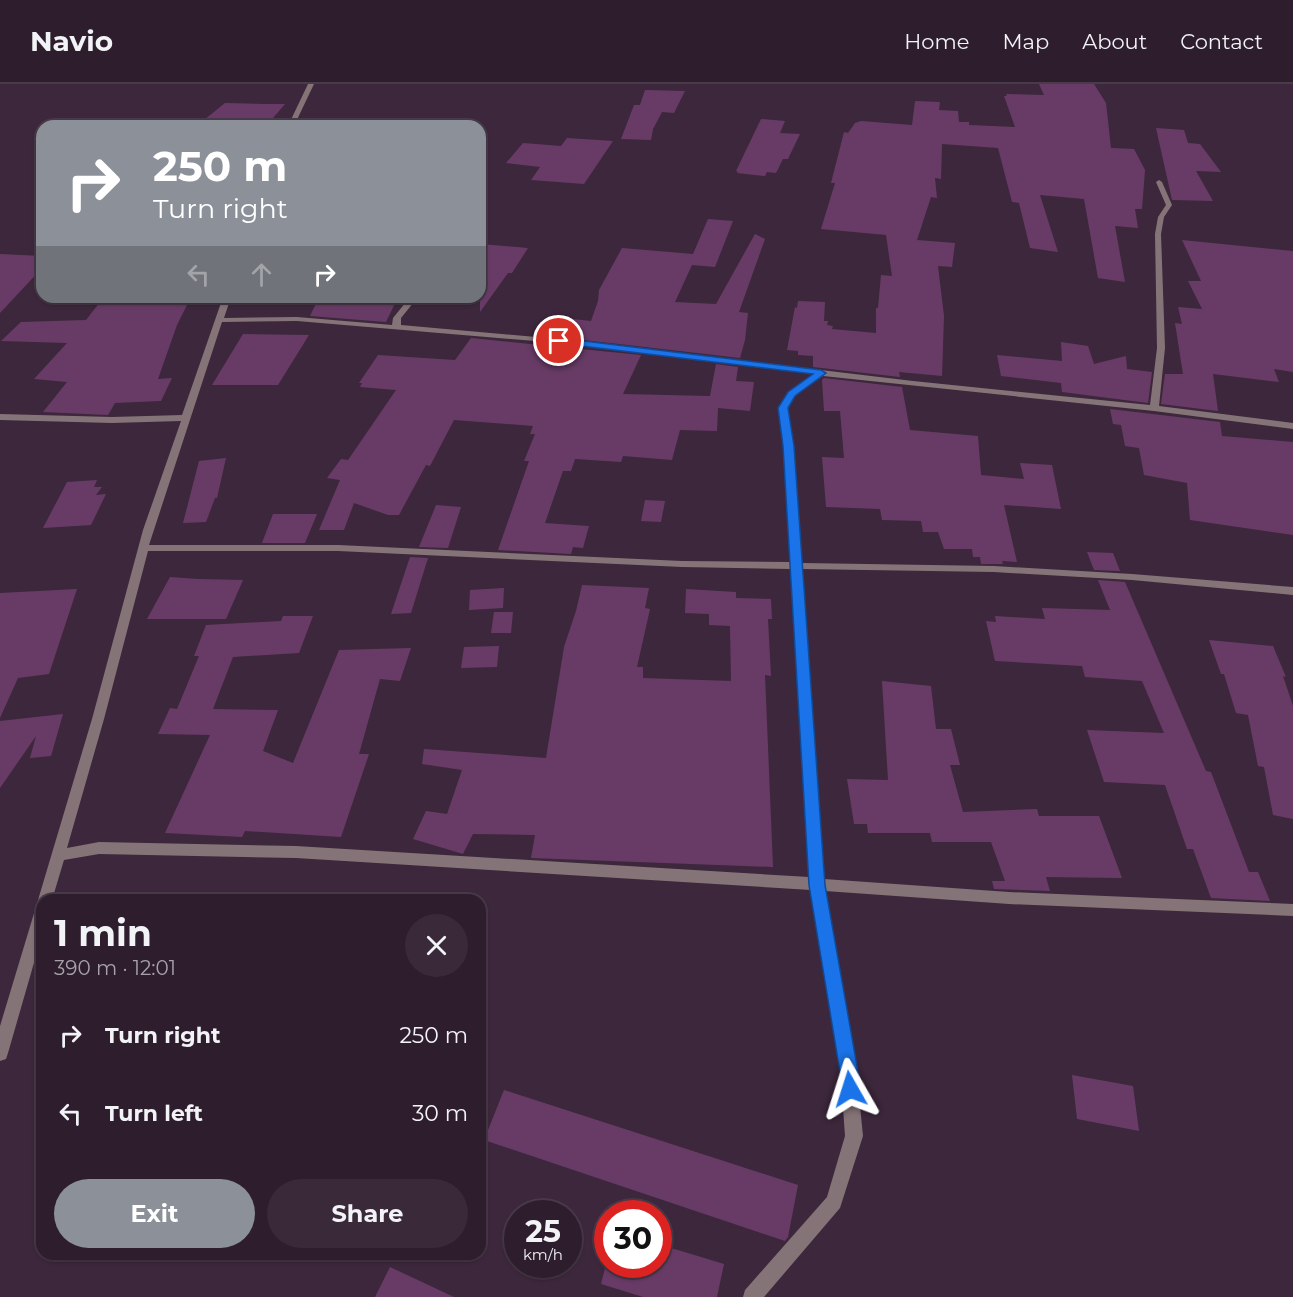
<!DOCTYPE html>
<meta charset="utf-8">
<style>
:root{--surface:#2e1d2d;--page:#3a2a39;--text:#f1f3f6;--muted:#a7a2aa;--line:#493b49;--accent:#8c9099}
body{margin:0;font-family:Montserrat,sans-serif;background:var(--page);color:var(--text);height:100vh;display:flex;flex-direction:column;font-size:22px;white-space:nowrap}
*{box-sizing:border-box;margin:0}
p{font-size:20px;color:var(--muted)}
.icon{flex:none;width:33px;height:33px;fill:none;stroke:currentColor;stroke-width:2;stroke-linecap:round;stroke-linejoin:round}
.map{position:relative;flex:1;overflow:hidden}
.panel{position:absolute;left:36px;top:810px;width:450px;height:366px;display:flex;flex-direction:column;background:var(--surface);border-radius:18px;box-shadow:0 2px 4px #0004,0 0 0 2px var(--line)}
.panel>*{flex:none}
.top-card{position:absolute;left:36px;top:36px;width:450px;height:183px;border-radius:18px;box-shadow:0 2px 4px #0004,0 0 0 2px var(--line);background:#8c9099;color:#fff;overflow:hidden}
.speed{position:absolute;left:504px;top:1116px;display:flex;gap:12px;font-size:30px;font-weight:700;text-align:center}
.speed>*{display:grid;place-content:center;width:78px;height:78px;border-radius:50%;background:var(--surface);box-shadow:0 2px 4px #0004,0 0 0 2px var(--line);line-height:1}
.speed small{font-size:15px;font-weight:400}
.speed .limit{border:9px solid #d22;background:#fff;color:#111}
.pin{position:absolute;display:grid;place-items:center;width:51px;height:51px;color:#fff;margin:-26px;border:3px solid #fff;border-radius:50%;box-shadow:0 2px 6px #0007}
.me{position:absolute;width:66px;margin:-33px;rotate:354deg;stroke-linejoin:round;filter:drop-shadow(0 0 4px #0008)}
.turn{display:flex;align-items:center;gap:21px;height:126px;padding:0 18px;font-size:27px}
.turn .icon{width:78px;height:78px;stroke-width:2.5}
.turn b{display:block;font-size:42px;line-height:51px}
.lanes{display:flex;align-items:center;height:57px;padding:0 18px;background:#0003;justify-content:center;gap:30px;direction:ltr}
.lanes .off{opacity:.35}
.round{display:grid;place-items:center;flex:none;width:63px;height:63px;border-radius:32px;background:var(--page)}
.summary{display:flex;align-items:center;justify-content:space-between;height:102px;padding:0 18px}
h1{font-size:36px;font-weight:700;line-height:45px}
.action{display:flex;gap:12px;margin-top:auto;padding:12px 18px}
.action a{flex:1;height:69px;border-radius:36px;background:var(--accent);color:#fff;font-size:24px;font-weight:700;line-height:69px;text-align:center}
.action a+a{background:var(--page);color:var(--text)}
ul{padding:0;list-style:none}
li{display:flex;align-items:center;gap:18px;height:78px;padding:0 18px}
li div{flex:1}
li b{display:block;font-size:22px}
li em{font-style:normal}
header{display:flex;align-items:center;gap:36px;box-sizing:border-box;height:84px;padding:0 30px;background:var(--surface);border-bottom:2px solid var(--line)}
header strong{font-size:28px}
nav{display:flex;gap:33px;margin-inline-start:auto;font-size:21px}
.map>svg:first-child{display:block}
.building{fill:#683b66}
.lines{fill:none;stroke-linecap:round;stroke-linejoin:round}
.minor{fill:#857477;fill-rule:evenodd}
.route{fill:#1a73e8;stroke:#114b97;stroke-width:1.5}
</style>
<header>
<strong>Navio</strong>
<nav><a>Home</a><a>Map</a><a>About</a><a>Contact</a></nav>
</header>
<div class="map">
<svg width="1293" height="1213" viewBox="0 0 1293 1213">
<rect width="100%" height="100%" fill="#3d273c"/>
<g class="building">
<polygon points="1039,0 1094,0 1106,19 1111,64 1134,65 1145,86 1142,125 1135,125 1138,144 1115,142 1125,198 1098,194 1084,115 1040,111 1058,168 1030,164 1019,119 1012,118 998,64 942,60 941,95 935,94 937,114 931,113 917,156 955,159 952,183 938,182 944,232 942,292 899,288 900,293 813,283 813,272 798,271 798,267 787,266 795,223 797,224 798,217 825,218 824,237 828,237 827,241 833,242 832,245 876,249 876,224 878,224 881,191 892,192 886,151 821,145 835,99 831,99 844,48 848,49 855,39 861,37 912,41 915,17 940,18 939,26 958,27 959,38 969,38 969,41 1015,43 1004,12 1007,12 1006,10 1044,11"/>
<polygon points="645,6 685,7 674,29 662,28 653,45 651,56 621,55 634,21 640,21"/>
<polygon points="225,19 264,20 285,20 267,41 199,40"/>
<polygon points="761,35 785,37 780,49 800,50 788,75 783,75 776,89 767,88 765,92 737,89 738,88 736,87"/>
<polygon points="1156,44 1184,46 1188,59 1200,60 1221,88 1196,87 1213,117 1172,116"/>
<polygon points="567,54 613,57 584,100 531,96 540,83 506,79 523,59 561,62"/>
<polygon points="708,135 733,137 715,183 692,181 675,218 716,220 755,150 765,155 739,228 748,229 745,256 740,274 541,251 554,233 591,237 598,217 599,206 622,164 693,170"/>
<polygon points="1182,156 1293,167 1293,288 1274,285 1279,298 1213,290 1218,327 1161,320 1165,290 1183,290 1175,239 1182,240 1178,223 1202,225 1188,197 1201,197"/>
<polygon points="480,160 528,164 512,189 508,189 480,228"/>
<polygon points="0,170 42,172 42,184 0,229"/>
<polygon points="104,213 190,215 177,241 158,295 172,294 161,317 115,319 108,331 43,328 67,298 34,295 67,259 1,257 21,238 86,236"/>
<polygon points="319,213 398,213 386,238 310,232"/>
<polygon points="243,250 309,251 278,301 212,301"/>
<polygon points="471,254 641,271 623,310 710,312 716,280 738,283 736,297 754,298 750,327 718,324 717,347 680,346 672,376 623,372 621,378 575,375 571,387 563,387 545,439 589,442 583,464 573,463 571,470 498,466 529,377 524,377 535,350 530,350 533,342 454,336 430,382 426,381 399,431 388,431 354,419 344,446 319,446 340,396 327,394 341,375 348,376 396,306 360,303 362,299 359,299 378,271 455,276"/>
<polygon points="1061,258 1088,262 1094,280 1126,272 1127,285 1152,288 1148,319 1062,308 1061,299 1001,292 997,271 1062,277"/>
<polygon points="824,294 902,303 910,346 978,352 981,391 1024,395 1020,379 1052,381 1061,425 1004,421 1017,478 1002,477 1003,480 981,480 980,473 973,473 972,465 944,465 938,448 923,448 921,437 882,436 880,425 826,423 822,373 844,374 840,327 824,327 822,296"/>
<polygon points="1110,325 1220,338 1222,352 1293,358 1293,451 1190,436 1187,399 1144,391 1139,364 1125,362 1121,341 1113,340"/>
<polygon points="226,374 217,414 215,414 206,438 183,439 199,377"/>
<polygon points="97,396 94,403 102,403 96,411 106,410 91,441 43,444 67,398"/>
<polygon points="645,416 665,417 661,438 641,437"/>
<polygon points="436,421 461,423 448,464 419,463"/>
<polygon points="273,430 317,430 305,459 262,459"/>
<polygon points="1087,468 1113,469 1120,487 1094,486"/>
<polygon points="410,473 428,474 411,529 391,530"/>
<polygon points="170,493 198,495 243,496 226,535 147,535"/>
<polygon points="1098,496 1125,498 1206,687 1211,688 1249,788 1258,788 1270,817 1211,814 1193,765 1187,765 1165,701 1104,698 1087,646 1164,649 1142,597 1085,593 1082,582 995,577 986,537 996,538 995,532 1045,535 1042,524 1110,526"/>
<polygon points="582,501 649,504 645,524 650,525 637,583 643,583 643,594 731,597 730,542 709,541 709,530 685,529 686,505 736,508 736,514 771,515 772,535 768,535 771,592 765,591 773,783 531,774 535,751 473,750 463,770 413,755 426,727 447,730 462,686 422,680 424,665 546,674 564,563 576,527"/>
<polygon points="504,504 503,524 469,526 470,506"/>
<polygon points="77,505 49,590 18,594 0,634 0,509"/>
<polygon points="494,528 513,528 511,549 491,549"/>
<polygon points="283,532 313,532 299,569 233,573 213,625 278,626 263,667 293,679 339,566 411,564 400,597 380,595 359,670 369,670 341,753 245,747 242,753 165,749 210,651 158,650 170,624 177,625 199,572 194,572 206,541 281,537"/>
<polygon points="1209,556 1273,562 1286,593 1283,592 1293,622 1293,735 1273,731 1264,683 1258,682 1248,631 1236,629 1224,590 1221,590"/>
<polygon points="499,562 497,583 461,584 464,563"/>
<polygon points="882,597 931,602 936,645 951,645 960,681 950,681 963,728 1037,725 1039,732 1099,732 1122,794 1046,793 1050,807 994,805 992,797 1005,797 991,758 932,758 930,749 868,749 867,740 854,740 847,695 888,696"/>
<polygon points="63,630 51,672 30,674 36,652 0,704 0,637"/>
<polygon points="1072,991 1133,1002 1139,1047 1077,1035"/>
<polygon points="504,1006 798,1101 788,1153 785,1157 484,1056"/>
<polygon points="658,1160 724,1180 717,1213 643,1213 601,1200 606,1180 658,1180"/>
<polygon points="390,1183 454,1213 375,1213"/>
</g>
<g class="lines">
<g class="minor">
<polygon points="308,0 314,0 294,42 288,42"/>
<path d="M1159,96L1162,98L1172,121L1164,133L1161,150L1165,264L1159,322L1293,339V345L1154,327L823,292L794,312L787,324L794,362L802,479L994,482L1132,490L1293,503V511L1132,496L994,488L802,485L824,795L1009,808L1293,820V832L1009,820L825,807L856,982L863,1052L840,1124L764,1213H743L745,1206L827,1113L845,1052L840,982L811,806L296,774L99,770L64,776L52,816H42V851L8,969L6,975L0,977V942L35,826L37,822L40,820L38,816L92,635L143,446L181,337L112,339L0,336V330L112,333L182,331L223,213H231L224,234L297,233L392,241L393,234L410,213H418L401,234V241L559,255L913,297L1150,321L1157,264L1155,150L1158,133L1166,121L1156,98ZM297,237L559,259L813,290L788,308L779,324L784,362L791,478L682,477L338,461H149L222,238ZM148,467H338L682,483L792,485L809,793L296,762L99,758L67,764L104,635Z"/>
</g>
</g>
<polygon class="route" points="559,254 821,286 826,289 795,312 788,324 794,362 825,801 857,982 860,1005 857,1012 850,1015 844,1012 839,982 809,801 783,362 778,324 788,308 813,290 556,259 554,257"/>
</svg>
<div class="speed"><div>25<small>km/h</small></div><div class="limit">30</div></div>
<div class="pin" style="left:559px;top:257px;background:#d93025"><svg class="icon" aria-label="arrive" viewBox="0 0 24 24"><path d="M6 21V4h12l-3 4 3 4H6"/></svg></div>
<svg class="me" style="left:850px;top:1005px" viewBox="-20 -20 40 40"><path d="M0-17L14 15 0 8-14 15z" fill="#1a73e8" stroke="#fff" stroke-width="4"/></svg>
<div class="top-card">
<div class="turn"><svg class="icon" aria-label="right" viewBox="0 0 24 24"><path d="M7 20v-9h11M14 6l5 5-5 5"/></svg><div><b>250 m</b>Turn right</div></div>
<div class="lanes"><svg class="icon off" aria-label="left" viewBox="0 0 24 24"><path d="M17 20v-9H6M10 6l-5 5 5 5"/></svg><svg class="icon off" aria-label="ahead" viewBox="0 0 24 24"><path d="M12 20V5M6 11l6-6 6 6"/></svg><svg class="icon" aria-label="right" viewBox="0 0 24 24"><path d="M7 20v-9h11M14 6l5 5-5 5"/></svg></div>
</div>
<section class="panel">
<div class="summary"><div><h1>1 min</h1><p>390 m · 12:01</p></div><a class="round"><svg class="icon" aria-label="close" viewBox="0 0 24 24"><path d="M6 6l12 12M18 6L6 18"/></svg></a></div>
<ul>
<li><svg class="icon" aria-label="right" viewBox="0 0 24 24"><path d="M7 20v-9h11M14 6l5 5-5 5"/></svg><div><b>Turn right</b></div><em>250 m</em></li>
<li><svg class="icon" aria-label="left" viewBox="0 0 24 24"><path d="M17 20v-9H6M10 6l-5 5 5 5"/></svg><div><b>Turn left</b></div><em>30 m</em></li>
</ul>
<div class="action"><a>Exit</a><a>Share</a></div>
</section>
</div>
